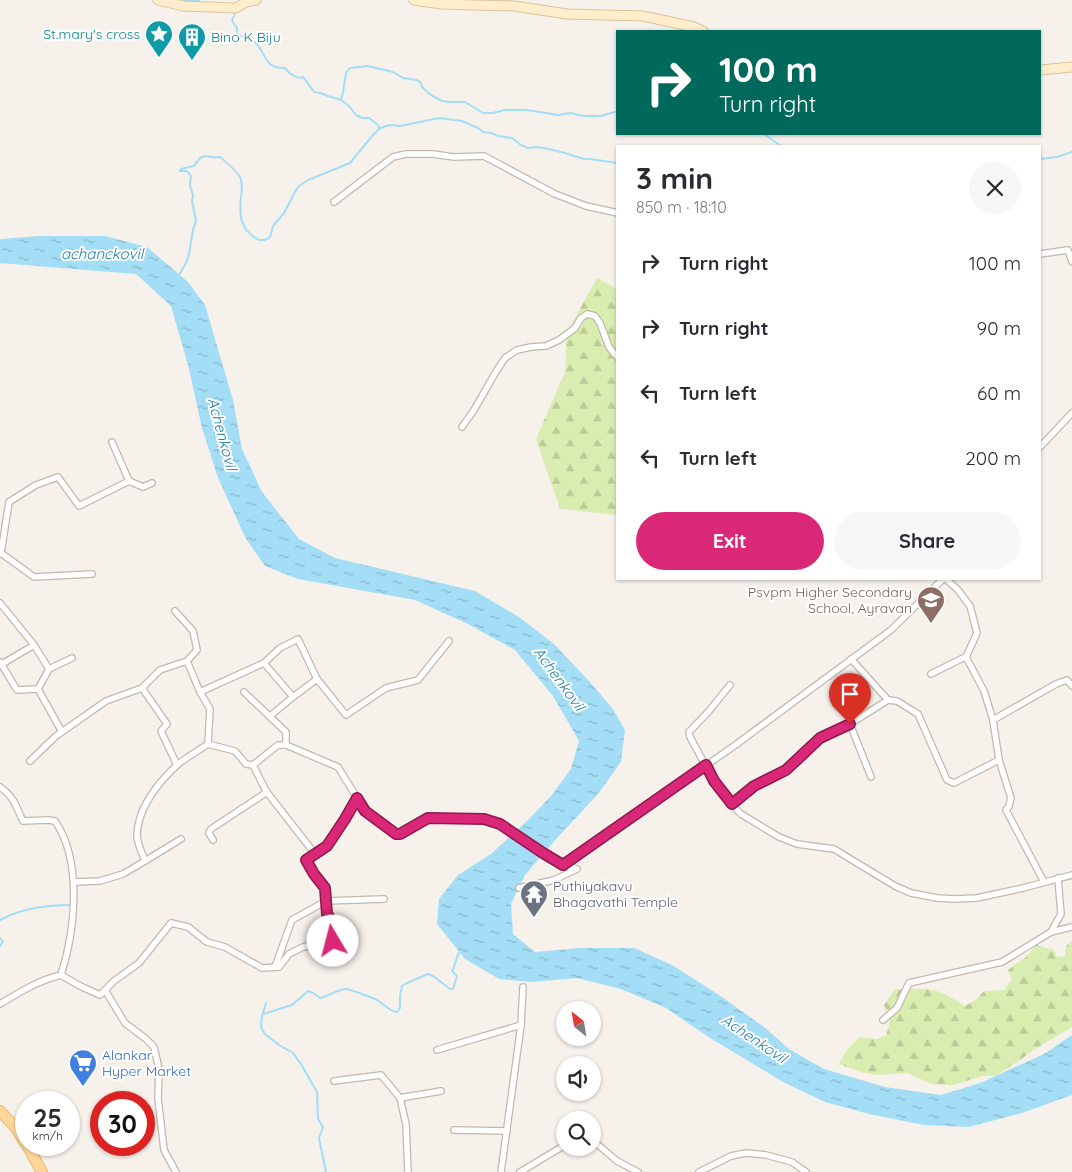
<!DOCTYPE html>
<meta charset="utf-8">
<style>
:root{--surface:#fff;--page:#f7f7f7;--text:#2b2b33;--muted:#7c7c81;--accent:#db2777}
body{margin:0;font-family:Quicksand,sans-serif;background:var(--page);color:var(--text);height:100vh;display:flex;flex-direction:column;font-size:19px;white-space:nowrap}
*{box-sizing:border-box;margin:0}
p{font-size:16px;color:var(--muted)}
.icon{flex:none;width:28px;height:28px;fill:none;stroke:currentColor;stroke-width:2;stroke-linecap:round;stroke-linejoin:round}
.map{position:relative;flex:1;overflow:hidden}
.side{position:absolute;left:616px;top:145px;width:425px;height:435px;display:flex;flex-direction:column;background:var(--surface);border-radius:0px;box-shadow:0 1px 4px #0004}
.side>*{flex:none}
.guide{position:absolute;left:616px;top:30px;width:425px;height:105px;border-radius:0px;box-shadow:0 1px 4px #0004;background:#00695c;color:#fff;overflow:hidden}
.needle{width:32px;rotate:330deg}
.controls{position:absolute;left:556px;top:1001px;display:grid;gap:10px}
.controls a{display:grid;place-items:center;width:45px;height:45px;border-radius:50%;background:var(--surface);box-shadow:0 1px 4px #0004;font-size:25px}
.speed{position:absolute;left:15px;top:1091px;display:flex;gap:10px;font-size:25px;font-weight:700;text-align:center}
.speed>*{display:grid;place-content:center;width:65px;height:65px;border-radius:50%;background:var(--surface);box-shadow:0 1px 4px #0004;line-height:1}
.speed small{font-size:12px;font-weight:400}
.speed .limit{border:8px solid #d22;background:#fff;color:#111}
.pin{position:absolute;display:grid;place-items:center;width:42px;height:42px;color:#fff;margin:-51px -21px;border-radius:50% 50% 50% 0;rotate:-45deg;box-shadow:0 0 5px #0007}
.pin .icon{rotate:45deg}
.me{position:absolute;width:55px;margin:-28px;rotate:352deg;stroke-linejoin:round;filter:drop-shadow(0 0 4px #0008)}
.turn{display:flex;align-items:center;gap:18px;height:105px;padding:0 20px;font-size:22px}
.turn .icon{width:65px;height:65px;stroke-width:2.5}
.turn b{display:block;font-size:35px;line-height:42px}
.round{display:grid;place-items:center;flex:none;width:52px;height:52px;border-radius:26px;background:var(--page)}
.head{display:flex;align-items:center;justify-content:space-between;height:85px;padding:0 20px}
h1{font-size:30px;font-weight:800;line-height:38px}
.primary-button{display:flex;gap:10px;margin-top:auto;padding:10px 20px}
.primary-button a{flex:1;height:58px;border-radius:30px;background:var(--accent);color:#fff;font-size:20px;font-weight:800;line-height:58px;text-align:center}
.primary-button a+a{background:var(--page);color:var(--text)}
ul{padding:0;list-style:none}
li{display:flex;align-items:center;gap:15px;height:65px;padding:0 20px}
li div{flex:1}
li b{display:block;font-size:19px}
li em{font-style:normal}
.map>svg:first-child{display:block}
.forest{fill:url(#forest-firs)}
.water{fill:url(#water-ripples)}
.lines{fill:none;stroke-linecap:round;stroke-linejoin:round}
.stream{stroke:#a4def6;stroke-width:2}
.street-casing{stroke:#c3b8ac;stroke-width:8}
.secondary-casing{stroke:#dcc399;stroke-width:11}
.primary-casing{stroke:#edb462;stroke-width:12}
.street{stroke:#fff;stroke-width:5.5}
.secondary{stroke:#ffedcc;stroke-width:9}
.primary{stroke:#ffd79b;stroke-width:10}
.route-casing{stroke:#8e194d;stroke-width:12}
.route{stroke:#db2777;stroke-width:9}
.labels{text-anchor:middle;stroke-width:4;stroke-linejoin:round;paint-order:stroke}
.culture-label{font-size:14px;fill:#0d838f;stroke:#fff;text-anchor:end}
.education-label{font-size:14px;fill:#785e54;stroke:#fff;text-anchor:end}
.worship-label{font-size:14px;fill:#5b616d;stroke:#fff;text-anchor:start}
.shop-label{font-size:14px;fill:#366cbe;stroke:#fff;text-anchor:start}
.water-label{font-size:15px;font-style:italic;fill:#247ea7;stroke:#fff}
</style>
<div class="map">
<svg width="1072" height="1172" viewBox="0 0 1072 1172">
<defs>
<pattern id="forest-firs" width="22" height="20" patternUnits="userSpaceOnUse" patternTransform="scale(1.25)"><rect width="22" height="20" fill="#d9edb1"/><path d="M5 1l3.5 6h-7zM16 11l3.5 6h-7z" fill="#bccc99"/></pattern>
<pattern id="water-ripples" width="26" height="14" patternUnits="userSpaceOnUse" patternTransform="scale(1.25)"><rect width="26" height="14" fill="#a4def6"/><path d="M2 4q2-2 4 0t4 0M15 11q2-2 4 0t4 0" fill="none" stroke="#88b6c8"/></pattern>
</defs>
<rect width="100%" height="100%" fill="#f6f1eb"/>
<g class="forest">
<polygon points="597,278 617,289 617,515 560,509 536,439 565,372 567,332"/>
<path d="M1072,941V1027L1032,1051L1020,1060L995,1076H982L954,1085L931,1084L908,1073L876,1075L861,1072L839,1064L847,1050L859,1037L876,1039L886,1036L890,1022L884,1005L895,989C907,989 920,988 932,990C944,992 955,1000 965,1006L977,999L984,991L1004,990L1012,980L1008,970L1014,965L1025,958L1036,945L1054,950L1057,957L1065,956L1066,946Z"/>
</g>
<polygon class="water" points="39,236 105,236 147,247 188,282 205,305 233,400 242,449 262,492 299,539 335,558 475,591 519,617 554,644 589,681 613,709 625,730 621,762 598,794 557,838 525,875 511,904 513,934 535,952 580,948 634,948 672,965 719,995 764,1027 789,1049 824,1069 885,1087 941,1095 980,1083 1044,1054 1072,1035 1072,1095 1022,1113 968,1127 924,1125 869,1114 825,1102 783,1082 707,1036 666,1008 621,989 577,978 531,982 499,979 465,959 437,924 439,899 458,875 491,854 527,821 551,796 571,769 579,741 553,696 515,650 466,623 415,600 298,579 265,566 246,539 218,478 202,428 188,365 171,306 136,274 0,263 0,239"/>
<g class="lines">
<g class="stream">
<polyline points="184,0 199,1 202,3"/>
<path d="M236,11L232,21L237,28V34C241,37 247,37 252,40C267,49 261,69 285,68C288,73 298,80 303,77C308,82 310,87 314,92L321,93L328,96L341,100L349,106L356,115L362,118H369L378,125L380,129"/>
<polyline points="341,100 343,92 346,73 350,68 367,66 372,67 393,72 403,78 417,80 421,83 422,87 431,95 442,101 451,102 465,102 483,113 493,113 504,110 527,110 558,115 571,113 583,116 601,116 618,111"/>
<polyline points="764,134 781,146"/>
<polyline points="1040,159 1057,157 1072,152"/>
<path d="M180,171L181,169L194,166C204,150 206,159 220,157C224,160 238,173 240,177C243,183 242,189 241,196C239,216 240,230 259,240H264L269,238L271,234L273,226L284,213L296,190L299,186L308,180L350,163L373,135L379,129L386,126L391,125L400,126L439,118L462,121L478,128L483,132L491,133L498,136L512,138L521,145L528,148L536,147L544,148L561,152L584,159H589L618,163"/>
<polyline points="179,275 185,265 189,254 193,230 196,221 192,201 193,196 190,185 191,176 187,171 180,171"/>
<path d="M0,920C20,909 48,905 71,905"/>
<polyline points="0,938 3,942 0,946"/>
<polyline points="266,1003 262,1016 261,1027 265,1034 279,1045 293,1053 301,1064 317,1092 318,1119 323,1127 319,1138 326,1172"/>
<path d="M263,1014L292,1005L308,991L313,993L320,998C328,996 339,989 346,989C350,989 373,998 377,1000C384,1004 389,1011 397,1012L400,1008V996L402,986L407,983L428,974L433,976L450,989H453L457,976L452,971C456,965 455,959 459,953L460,952"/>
</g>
<g class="street-casing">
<g id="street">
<polyline points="334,202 393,157 406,154 433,154 454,157 484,156 555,194 586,206 618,213"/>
<polyline points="1040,254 1068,250 1072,262"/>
<polyline points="462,427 474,410 497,370 505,358 517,350 531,347 546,346 559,340 575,328 581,318 587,314 595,316 600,323 609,347 618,358"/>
<polyline points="112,442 129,481"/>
<polyline points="1040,447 1072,413"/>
<polyline points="1,553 9,502 36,485 58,477 79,506 129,481 143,487 152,483"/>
<polyline points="0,554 1,553 34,577 92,574"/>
<polyline points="946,579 958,590 970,606 977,633 966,657 984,691 993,720 999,760"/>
<polyline points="0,603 34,645 2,664"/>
<polyline points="175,611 193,631 197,650 187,661 200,692"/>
<polyline points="34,645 49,669 38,689"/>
<polyline points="851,659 888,700"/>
<polyline points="0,662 17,690 38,689 62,732"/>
<polyline points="264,663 280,648 298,639 317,679 293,697"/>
<polyline points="49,669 72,658"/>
<polyline points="931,674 967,656"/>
<polyline points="317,679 346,715 386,688 418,680 449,641"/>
<polyline points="730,685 709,711 689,732 690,737 714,781 732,805 741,814 779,837 797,844 834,849 895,886 911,893 937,898 955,899 977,898 1023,888 1072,875"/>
<polyline points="142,688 167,724 161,731 177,765"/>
<polyline points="244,692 286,732 286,745"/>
<polyline points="993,720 1056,684 1067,680 1072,686"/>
<polyline points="850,724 888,700 897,701 918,714 947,780 954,783 999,760 1011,798 1009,806 1006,810 1044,882"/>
<polyline points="208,744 210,709 200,692 264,663 293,697 270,716"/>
<polyline points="30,761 56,736 106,701 142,688 160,670 187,661"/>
<polyline points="253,765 278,745 286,745 338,767 357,798"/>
<path d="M0,787C7,792 13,798 16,806C19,811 20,816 23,821L48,820L55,821C83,862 75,931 61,975"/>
<polyline points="732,805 754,786 786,770 820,738 850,724 871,777"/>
<polyline points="213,840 209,833 211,829 267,792"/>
<polyline points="145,861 181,839"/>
<polyline points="563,865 734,746 891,630 943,579"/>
<polyline points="1058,878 1061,914 1051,932 1072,927"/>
<path d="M74,882L100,881L123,874L145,861C142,853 137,843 137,835C138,807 157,784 176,766C186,757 198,751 208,744L235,751L246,764L253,765L266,791L315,854"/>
<polyline points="275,967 292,920 326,901 384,899"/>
<polyline points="105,990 125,1023 146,1039 154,1047 159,1069 158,1098 164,1150 176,1172"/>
<path d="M0,1004C18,993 39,980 61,975L80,986L100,995L114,981L139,963L171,923L188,927L207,942L225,947L262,968L279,967L289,954L303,947L333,941L335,925L327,914L325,888L314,874L306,860L327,846L345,819L357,798L365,811L396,834H400L428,818L484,819L500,825L543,853L563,865L577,869L554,880L519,888"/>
<polyline points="883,1020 897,1008 909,983 1002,962 1051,932"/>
<polyline points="521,1025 523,987"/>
<polyline points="437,1050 521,1025 501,1172"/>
<polyline points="334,1081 381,1075 400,1098 406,1124 408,1172"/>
<polyline points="400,1098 441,1091"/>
<polyline points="454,1130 507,1131"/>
<polyline points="592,1143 597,1144 617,1161 638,1172"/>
<polyline points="520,1172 565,1145"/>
<polyline points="699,1172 731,1156 746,1153 766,1155 792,1162 806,1172"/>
</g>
</g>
<g class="secondary-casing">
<g id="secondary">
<polyline points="158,0 183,6 236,8 246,2 256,0"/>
<polyline points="414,0 441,4 514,6 567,14 643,16 694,27 703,31"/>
<polyline points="1040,70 1072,67"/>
</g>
</g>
<g class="primary-casing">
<g id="primary">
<polyline points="0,1111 16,1128 26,1144"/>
<polyline points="27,1145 42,1172"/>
</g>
</g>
<use href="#street" class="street"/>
<use href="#secondary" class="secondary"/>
<use href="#primary" class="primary"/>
</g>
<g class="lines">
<g class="route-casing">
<polyline id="route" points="333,941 335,925 327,914 325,888 314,874 306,860 327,846 345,819 357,798 365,811 396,834 400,834 428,818 484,819 500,824 543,853 563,865 706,765 714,781 732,804 754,786 786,770 820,738 850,724"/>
</g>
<use href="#route" class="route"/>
</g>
<defs>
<g id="sight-pin" transform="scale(1.4375)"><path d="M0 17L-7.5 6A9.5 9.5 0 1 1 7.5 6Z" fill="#0f9aa8" stroke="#fff"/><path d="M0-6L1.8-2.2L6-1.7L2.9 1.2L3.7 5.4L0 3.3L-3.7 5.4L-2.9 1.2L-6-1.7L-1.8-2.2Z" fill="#fff"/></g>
<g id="building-pin" transform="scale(1.4375)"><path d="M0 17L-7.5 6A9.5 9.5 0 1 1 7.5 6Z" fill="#0f9aa8" stroke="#fff"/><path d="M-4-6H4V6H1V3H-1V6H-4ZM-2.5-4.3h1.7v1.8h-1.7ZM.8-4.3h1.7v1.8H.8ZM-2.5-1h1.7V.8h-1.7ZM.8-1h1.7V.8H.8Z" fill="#fff"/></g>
<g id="school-pin" transform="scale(1.4375)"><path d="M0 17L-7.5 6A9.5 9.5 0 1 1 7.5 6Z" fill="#8d6e63" stroke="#fff"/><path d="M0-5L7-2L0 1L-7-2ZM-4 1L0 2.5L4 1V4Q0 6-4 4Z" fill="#fff"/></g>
<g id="temple-pin" transform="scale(1.4375)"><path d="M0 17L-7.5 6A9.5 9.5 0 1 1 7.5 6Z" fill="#6b7280" stroke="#fff"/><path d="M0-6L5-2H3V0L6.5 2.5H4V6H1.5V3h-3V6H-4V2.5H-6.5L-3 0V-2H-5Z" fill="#fff"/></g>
<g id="supermarket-pin" transform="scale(1.4375)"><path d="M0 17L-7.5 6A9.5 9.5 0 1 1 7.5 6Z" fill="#3f7fe0" stroke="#fff"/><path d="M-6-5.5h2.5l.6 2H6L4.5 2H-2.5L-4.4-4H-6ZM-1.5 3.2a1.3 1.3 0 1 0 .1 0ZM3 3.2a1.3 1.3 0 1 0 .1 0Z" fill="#fff"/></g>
</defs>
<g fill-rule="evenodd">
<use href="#sight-pin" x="159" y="34"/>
<use href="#building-pin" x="192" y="37"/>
<use href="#school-pin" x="931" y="600"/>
<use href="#temple-pin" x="534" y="894"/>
<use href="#supermarket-pin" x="83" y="1063"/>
</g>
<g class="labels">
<g class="culture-label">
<text x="140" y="39">St.mary's cross</text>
<text x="211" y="42" text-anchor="start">Bino K Biju</text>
</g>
<g class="education-label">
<text x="912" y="597">Psvpm Higher Secondary<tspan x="912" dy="16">School, Ayravan</tspan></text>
</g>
<g class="worship-label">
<text x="553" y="891">Puthiyakavu<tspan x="553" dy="16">Bhagavathi Temple</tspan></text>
</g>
<g class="shop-label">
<text x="102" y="1060">Alankar<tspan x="102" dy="16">Hyper Market</tspan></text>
</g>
<g class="water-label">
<text x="102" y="259">achanckovil</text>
<text transform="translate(222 434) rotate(75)" y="5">Achenkovil</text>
<text transform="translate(559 679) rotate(54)" y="5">Achenkovil</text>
<text transform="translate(754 1039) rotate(34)" y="5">Achenkovil</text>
</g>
</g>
</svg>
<div class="controls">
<a><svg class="needle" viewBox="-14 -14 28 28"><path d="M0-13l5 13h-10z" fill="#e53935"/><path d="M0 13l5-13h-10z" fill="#7c7c81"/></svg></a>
<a><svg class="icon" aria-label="sound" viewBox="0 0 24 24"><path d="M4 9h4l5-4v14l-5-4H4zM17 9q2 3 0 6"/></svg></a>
<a><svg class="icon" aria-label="search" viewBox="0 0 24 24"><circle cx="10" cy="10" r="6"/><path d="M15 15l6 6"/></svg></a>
</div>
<div class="speed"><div>25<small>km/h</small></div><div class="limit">30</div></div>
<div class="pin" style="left:850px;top:724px;background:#d93025"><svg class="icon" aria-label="arrive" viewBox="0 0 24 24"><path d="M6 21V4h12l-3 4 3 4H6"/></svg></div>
<svg class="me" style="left:333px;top:941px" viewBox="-20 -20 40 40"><circle r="19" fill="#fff"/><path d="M0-13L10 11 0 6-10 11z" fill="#db2777"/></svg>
<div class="guide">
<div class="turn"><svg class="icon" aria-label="right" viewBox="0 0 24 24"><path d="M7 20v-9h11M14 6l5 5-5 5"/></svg><div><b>100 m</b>Turn right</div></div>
</div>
<section class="side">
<div class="head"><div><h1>3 min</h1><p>850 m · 18:10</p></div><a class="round"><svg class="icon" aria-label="close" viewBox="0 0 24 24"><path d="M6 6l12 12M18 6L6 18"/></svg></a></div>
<ul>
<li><svg class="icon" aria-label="right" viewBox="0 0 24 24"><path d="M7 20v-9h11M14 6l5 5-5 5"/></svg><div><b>Turn right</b></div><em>100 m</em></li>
<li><svg class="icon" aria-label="right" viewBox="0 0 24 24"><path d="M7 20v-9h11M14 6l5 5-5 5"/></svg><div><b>Turn right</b></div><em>90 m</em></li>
<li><svg class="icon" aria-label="left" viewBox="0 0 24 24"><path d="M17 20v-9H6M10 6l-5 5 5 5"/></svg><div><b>Turn left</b></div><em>60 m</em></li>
<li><svg class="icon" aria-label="left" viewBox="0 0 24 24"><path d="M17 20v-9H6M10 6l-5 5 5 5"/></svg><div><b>Turn left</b></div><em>200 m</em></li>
</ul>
<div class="primary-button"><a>Exit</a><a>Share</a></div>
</section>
</div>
